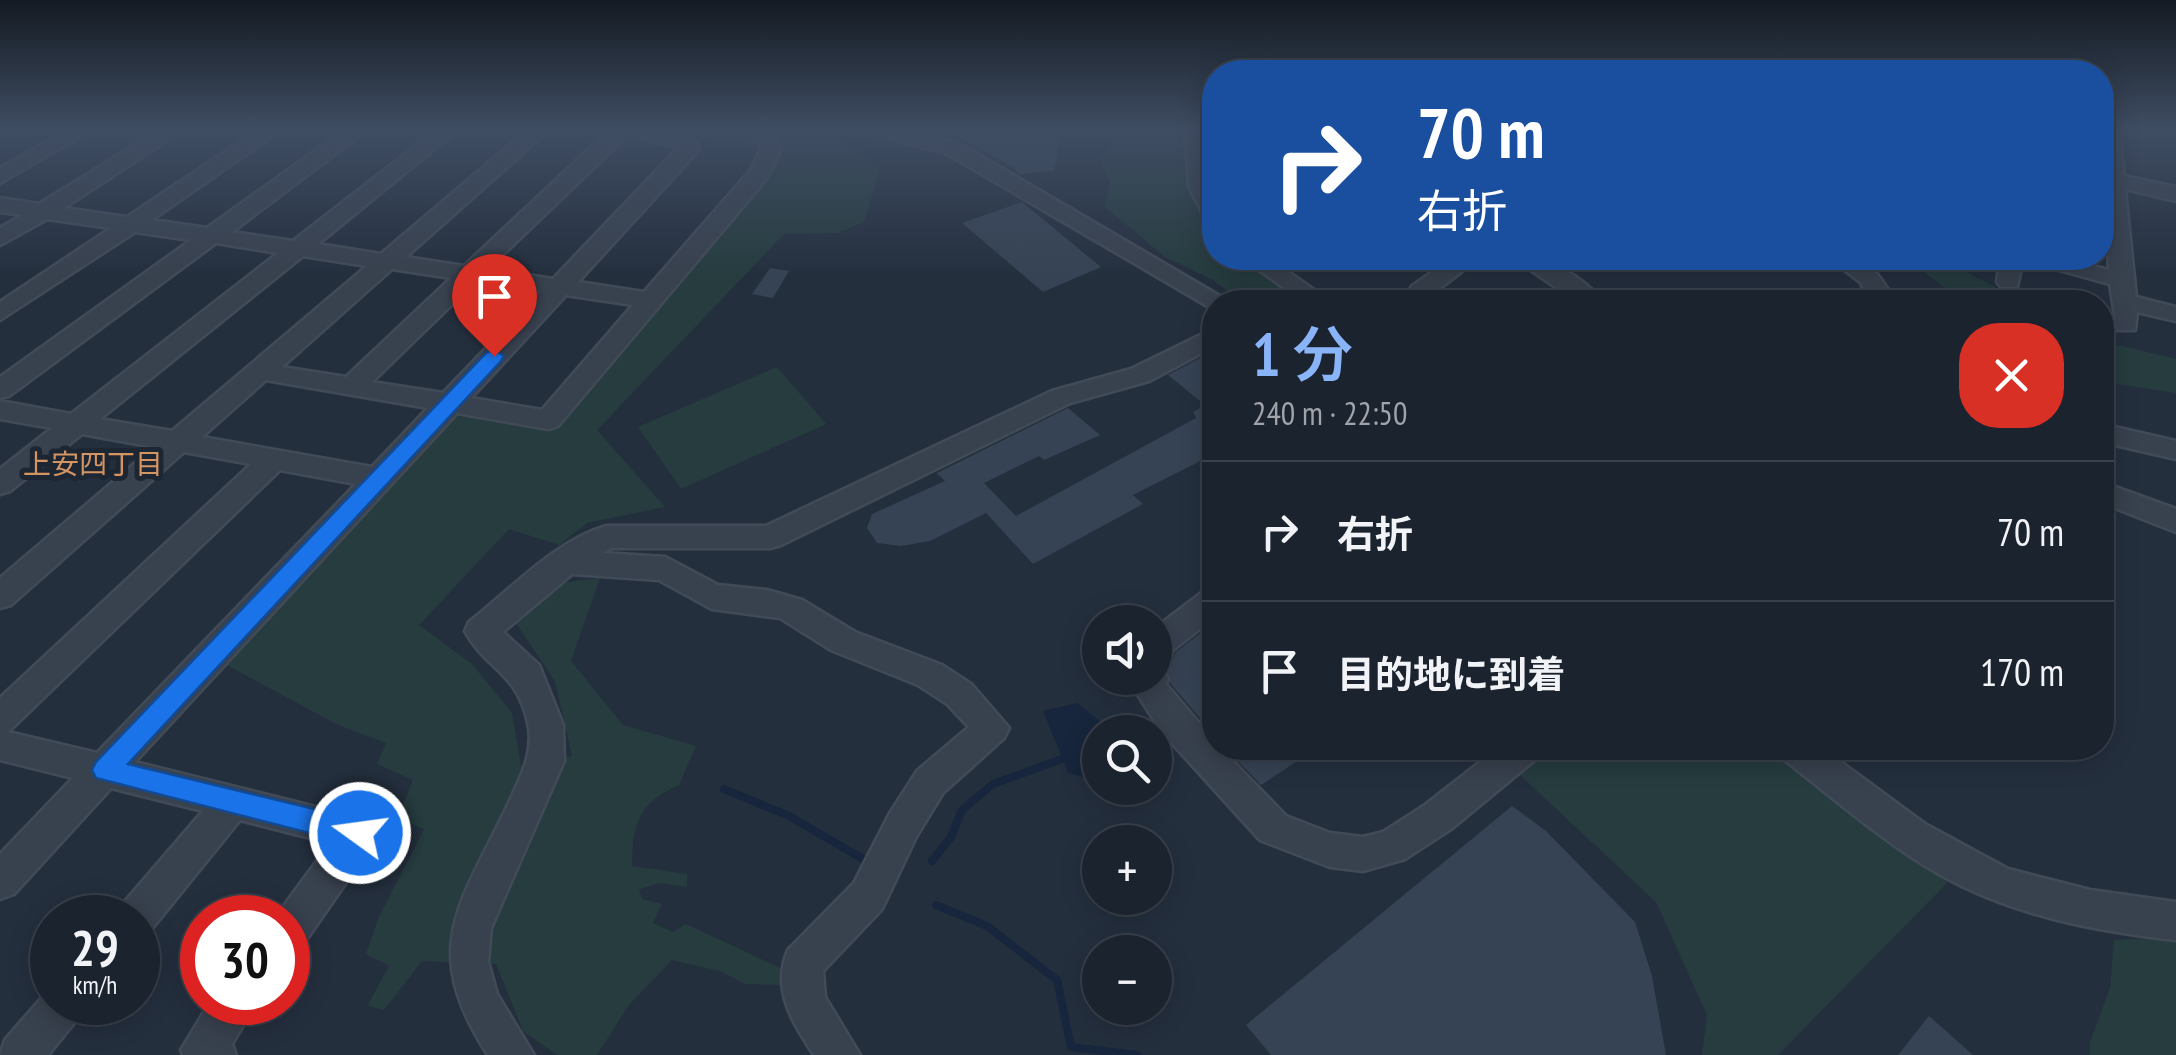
<!DOCTYPE html>
<html lang="ja">
<meta charset="utf-8">
<style>
:root{--surface:#1b232e;--page:#282f3a;--text:#f1f3f6;--muted:#a0a4aa;--line:#39404a;--accent:#8ab4f8}
body{margin:0;font-family:"PT Sans Narrow","Noto Sans JP",sans-serif;background:var(--page);color:var(--text);height:100vh;display:flex;flex-direction:column;font-size:38px;white-space:nowrap}
*{box-sizing:border-box;margin:0}
p{font-size:32px;color:var(--muted)}
.icon{flex:none;width:55px;height:55px;fill:none;stroke:currentColor;stroke-width:2;stroke-linecap:round;stroke-linejoin:round}
.map{position:relative;flex:1;overflow:hidden}
.details{position:absolute;left:1202px;top:290px;width:912px;height:470px;display:flex;flex-direction:column;background:var(--surface);border-radius:40px;box-shadow:0 5px 25px #0003,0 0 0 2px var(--line)}
.details>*{flex:none}
.hud{position:absolute;left:1202px;top:60px;width:912px;height:210px;border-radius:40px;box-shadow:0 5px 25px #0003,0 0 0 2px var(--line);background:#1a4fa0;color:#fff;overflow:hidden}
.fabs{position:absolute;left:1082px;top:605px;display:grid;gap:20px}
.fabs a{display:grid;place-items:center;width:90px;height:90px;border-radius:50%;background:var(--surface);box-shadow:0 5px 25px #0003,0 0 0 2px var(--line);font-size:50px}
.speed{position:absolute;left:30px;top:895px;display:flex;gap:20px;font-size:50px;font-weight:700;text-align:center}
.speed>*{display:grid;place-content:center;width:130px;height:130px;border-radius:50%;background:var(--surface);box-shadow:0 5px 25px #0003,0 0 0 2px var(--line);line-height:1}
.speed small{font-size:25px;font-weight:400}
.speed .limit{border:15px solid #d22;background:#fff;color:#111}
.pin{position:absolute;display:grid;place-items:center;width:85px;height:85px;color:#fff;margin:-102px -42px;border-radius:50% 50% 50% 0;rotate:-45deg;box-shadow:0 0 10px #0007}
.pin .icon{rotate:45deg}
.me{position:absolute;width:110px;margin:-55px;rotate:284deg;stroke-linejoin:round;filter:drop-shadow(0 0 8px #0008)}
.turn{display:flex;align-items:center;gap:35px;height:210px;padding:0 50px;font-size:45px}
.turn .icon{width:130px;height:130px;stroke-width:2.5}
.turn b{display:block;font-size:70px;line-height:85px}
.round{display:grid;place-items:center;flex:none;width:105px;height:105px;border-radius:40px;background:var(--page)}
.overview{display:flex;align-items:center;justify-content:space-between;height:170px;padding:0 50px}
h1{font-size:60px;font-weight:600;line-height:75px;color:var(--accent)}
ul{padding:0;list-style:none}
li{display:flex;align-items:center;gap:30px;height:140px;padding:0 50px;border-top:2px solid var(--line)}
li div{flex:1}
li b{display:block;font-size:38px}
li em{font-style:normal}
.map>svg:first-child{display:block}
.green{fill:#263c3f}
.water{fill:#17263c}
.lines{fill:none;stroke-linecap:round;stroke-linejoin:round}
.stream{stroke:#17263c;stroke-width:8}
.building{fill:#364354}
.minor-casing{stroke:#414a57;stroke-width:5}
.minor{fill:#38414e;fill-rule:evenodd}
.route{fill:#1a73e8;stroke:#114b97;stroke-width:2.5}
.labels{text-anchor:middle;stroke-width:10;stroke-linejoin:round;paint-order:stroke}
.neighbourhood-label{font-size:28px;fill:#d59563;stroke:#1d2633}
</style>
<div class="map">
<svg width="2176" height="1055" viewBox="0 0 2176 1055">
<rect width="100%" height="100%" fill="#242f3e"/>
<g class="green">
<path d="M640,129H823L881,165L864,222L837,233L784,234L597,430L665,507L587,523L559,545L509,529L419,625L472,664L512,713L521,766L572,756L555,681L513,619L553,584L600,578L571,661L623,725L696,746L679,785C639,802 632,824 632,866L687,874V887L659,883L639,889L642,899L662,904L653,923L673,932L686,924L793,974L782,985L745,984L720,971L672,960L629,1005L597,1055H557L523,1031L496,964L422,961L384,1010L367,1006L389,966L366,954L378,919L424,829L397,818L413,780L377,764L386,743L338,725L223,663L451,415L550,429L780,149Z"/>
<path d="M1123,129H1187C1182,167 1190,199 1215,229V258H1242L1303,302H1244L1211,279L1165,257L1105,207L1110,183L1100,158Z"/>
<polygon points="1906,258 1939,258 2024,302 1963,302"/>
<polygon points="2102,341 2176,359 2176,393 2103,382"/>
<polygon points="777,367 826,424 681,489 638,427"/>
<polygon points="1551,748 1784,748 1948,882 1778,1055 1702,1055 1707,1015 1656,902 1519,774"/>
<polygon points="2176,936 2176,1055 2090,1055 2090,1042 2110,988 2114,940"/>
</g>
<polygon class="water" points="1077,703 1114,732 1100,732 1100,781 1068,773 1043,711"/>
<g class="lines">
<g class="stream">
<polyline points="724,789 789,816 870,863"/>
<polyline points="932,861 951,837 962,810 993,784 1062,759"/>
<polyline points="936,905 987,926 1057,980 1071,1047 1137,1055"/>
</g>
</g>
<g class="building">
<polygon points="975,129 1062,129 1054,171 1018,174 1015,168 957,136"/>
<polygon points="1022,202 1101,267 1043,292 962,223"/>
<polygon points="770,268 789,271 773,298 752,294"/>
<polygon points="1215,350 1215,456 1214,454 1133,495 1143,504 1033,564 986,513 930,541 901,546 877,543 867,528 872,514 945,481 937,473 1068,408 1100,435 1044,460 1039,456 984,483 1016,516 1196,418 1193,412 1205,405 1168,375"/>
<polygon points="1215,622 1215,736 1170,683 1167,670 1176,652"/>
<polygon points="1225,748 1317,748 1261,785"/>
<polygon points="1512,806 1546,831 1635,922 1652,976 1666,1055 1271,1055 1246,1025"/>
<polygon points="1929,1016 1973,1055 1898,1055"/>
</g>
<g class="lines">
<g class="minor-casing">
<g id="minor">
<polygon points="69,129 93,129 0,183 0,168"/>
<path d="M161,129H185L64,208L127,217L259,129H282L152,220L207,228L345,129H368L232,232L293,241L437,129H459L318,244L381,254L528,129H550L406,257L464,266L610,129H653L695,139L699,149L696,153L578,282L644,292L750,171L761,149L751,129H771L781,149L767,178L558,426L548,429L457,413L135,762L372,821L378,833L372,845L302,946L288,951V918H275L330,843L240,820L150,931L138,936V918H116L122,905L203,811L111,788L14,894L0,899V854L73,778L0,760V698L251,464L184,452L11,605L0,608V578L154,447L82,434L10,491L0,494V469L52,428L0,419V401L71,414L278,253L216,243L9,396L0,398V377L191,240L135,232L0,320V302L111,228L47,219L0,245V228L22,215L0,212V198L39,204ZM628,135L678,148L553,279L488,269ZM303,256L367,266L172,431L100,419ZM392,269L451,278L346,377L282,367ZM475,282L541,291L443,393L372,382ZM566,295L633,305L542,410L471,398ZM266,380L428,408L372,467L202,437ZM280,470L356,484L97,753L8,732Z"/>
<polygon points="862,129 897,129 960,144 1230,302 1215,302 1215,309 1209,307 946,153 865,133"/>
<polygon points="1185,129 1205,129 1215,223 1207,221 1189,187"/>
<polygon points="2102,129 2119,129 2124,176 2176,187 2176,201 2125,189 2136,297 2176,307 2176,321 2137,312 2135,330 2117,330 2110,284 2023,260 2017,287 2001,287 1997,282 2000,258 2060,258 2109,270"/>
<polygon points="1242,258 1269,258 1331,302 1304,302"/>
<polygon points="1452,258 1479,258 1430,296 1412,296 1409,291 1412,286"/>
<path d="M1513,258C1547,256 1582,275 1603,302H1577Z"/>
<path d="M1829,258C1868,256 1877,270 1895,302H1871L1860,282Z"/>
<path d="M1215,328V346L1149,381L1070,403L781,545L770,548H612L603,553L665,557L718,585L767,590L802,600L855,632L942,665L971,684L1009,728L1004,738L943,793L916,837L882,909L823,971L825,997L860,1055H814C793,1023 771,989 788,950L854,883L890,813L917,771L969,727L947,704L918,685L831,650L780,618L712,609L659,580L572,574L503,632L539,665L563,725L564,761L491,928L488,962L497,994L534,1055H488C416,944 463,902 512,796C523,772 534,750 528,723C517,671 485,669 465,631L469,622C510,590 555,541 606,526H766L1052,391L1131,369Z"/>
<polygon points="2102,424 2176,441 2176,459 2102,442"/>
<polygon points="2102,482 2176,509 2176,532 2102,503"/>
<polygon points="1215,588 1215,617 1173,650 1167,666 1162,668 1168,678 1166,684 1215,742 1215,748 1220,748 1286,816 1330,833 1363,837 1383,832 1425,805 1498,748 1540,748 1536,759 1451,829 1405,859 1363,871 1330,867 1260,840 1161,731 1132,686 1134,678 1155,678 1155,628 1204,591"/>
<path d="M1779,748H1822L1925,824L2008,869L2090,890L2176,902V940C2094,931 2011,915 1939,874C1883,842 1834,798 1783,759Z"/>
<polygon points="52,986 52,1002 85,1002 79,1017 48,1055 0,1055 5,1040"/>
<polygon points="210,1002 257,1002 232,1044 236,1055 183,1055 181,1050"/>
</g>
</g>
<use href="#minor" class="minor"/>
</g>
<linearGradient id="sky" x2="0" y2="1"><stop stop-color="#141a22"/><stop offset="0.47" stop-color="#3f4d63"/><stop offset="1" stop-color="#3f4d63" stop-opacity="0"/></linearGradient>
<rect width="2176" height="276" fill="url(#sky)"/>
<polygon class="route" points="494,350 504,356 501,361 128,764 360,820 370,824 374,833 370,842 360,846 96,778 92,770 96,762 487,352"/>
<g class="labels">
<g class="neighbourhood-label">
<text x="93" y="474">上安四丁目</text>
</g>
</g>
</svg>
<div class="fabs">
<a><svg class="icon" aria-label="sound" viewBox="0 0 24 24"><path d="M4 9h4l5-4v14l-5-4H4zM17 9q2 3 0 6"/></svg></a>
<a><svg class="icon" aria-label="search" viewBox="0 0 24 24"><circle cx="10" cy="10" r="6"/><path d="M15 15l6 6"/></svg></a>
<a>+</a>
<a>−</a>
</div>
<div class="speed"><div>29<small>km/h</small></div><div class="limit">30</div></div>
<div class="pin" style="left:494px;top:356px;background:#d93025"><svg class="icon" aria-label="arrive" viewBox="0 0 24 24"><path d="M6 21V4h12l-3 4 3 4H6"/></svg></div>
<svg class="me" style="left:360px;top:833px" viewBox="-20 -20 40 40"><circle r="17" fill="#1a73e8" stroke="#fff" stroke-width="3"/><path d="M0-11L8 9 0 5-8 9z" fill="#fff"/></svg>
<div class="hud">
<div class="turn"><svg class="icon" aria-label="right" viewBox="0 0 24 24"><path d="M7 20v-9h11M14 6l5 5-5 5"/></svg><div><b>70 m</b>右折</div></div>
</div>
<section class="details">
<div class="overview"><div><h1>1 分</h1><p>240 m · 22:50</p></div><a class="round" style="background:#d93025;color:#fff"><svg class="icon" aria-label="close" viewBox="0 0 24 24"><path d="M6 6l12 12M18 6L6 18"/></svg></a></div>
<ul>
<li><svg class="icon" aria-label="right" viewBox="0 0 24 24"><path d="M7 20v-9h11M14 6l5 5-5 5"/></svg><div><b>右折</b></div><em>70 m</em></li>
<li><svg class="icon" aria-label="arrive" viewBox="0 0 24 24"><path d="M6 21V4h12l-3 4 3 4H6"/></svg><div><b>目的地に到着</b></div><em>170 m</em></li>
</ul>
</section>
</div>
